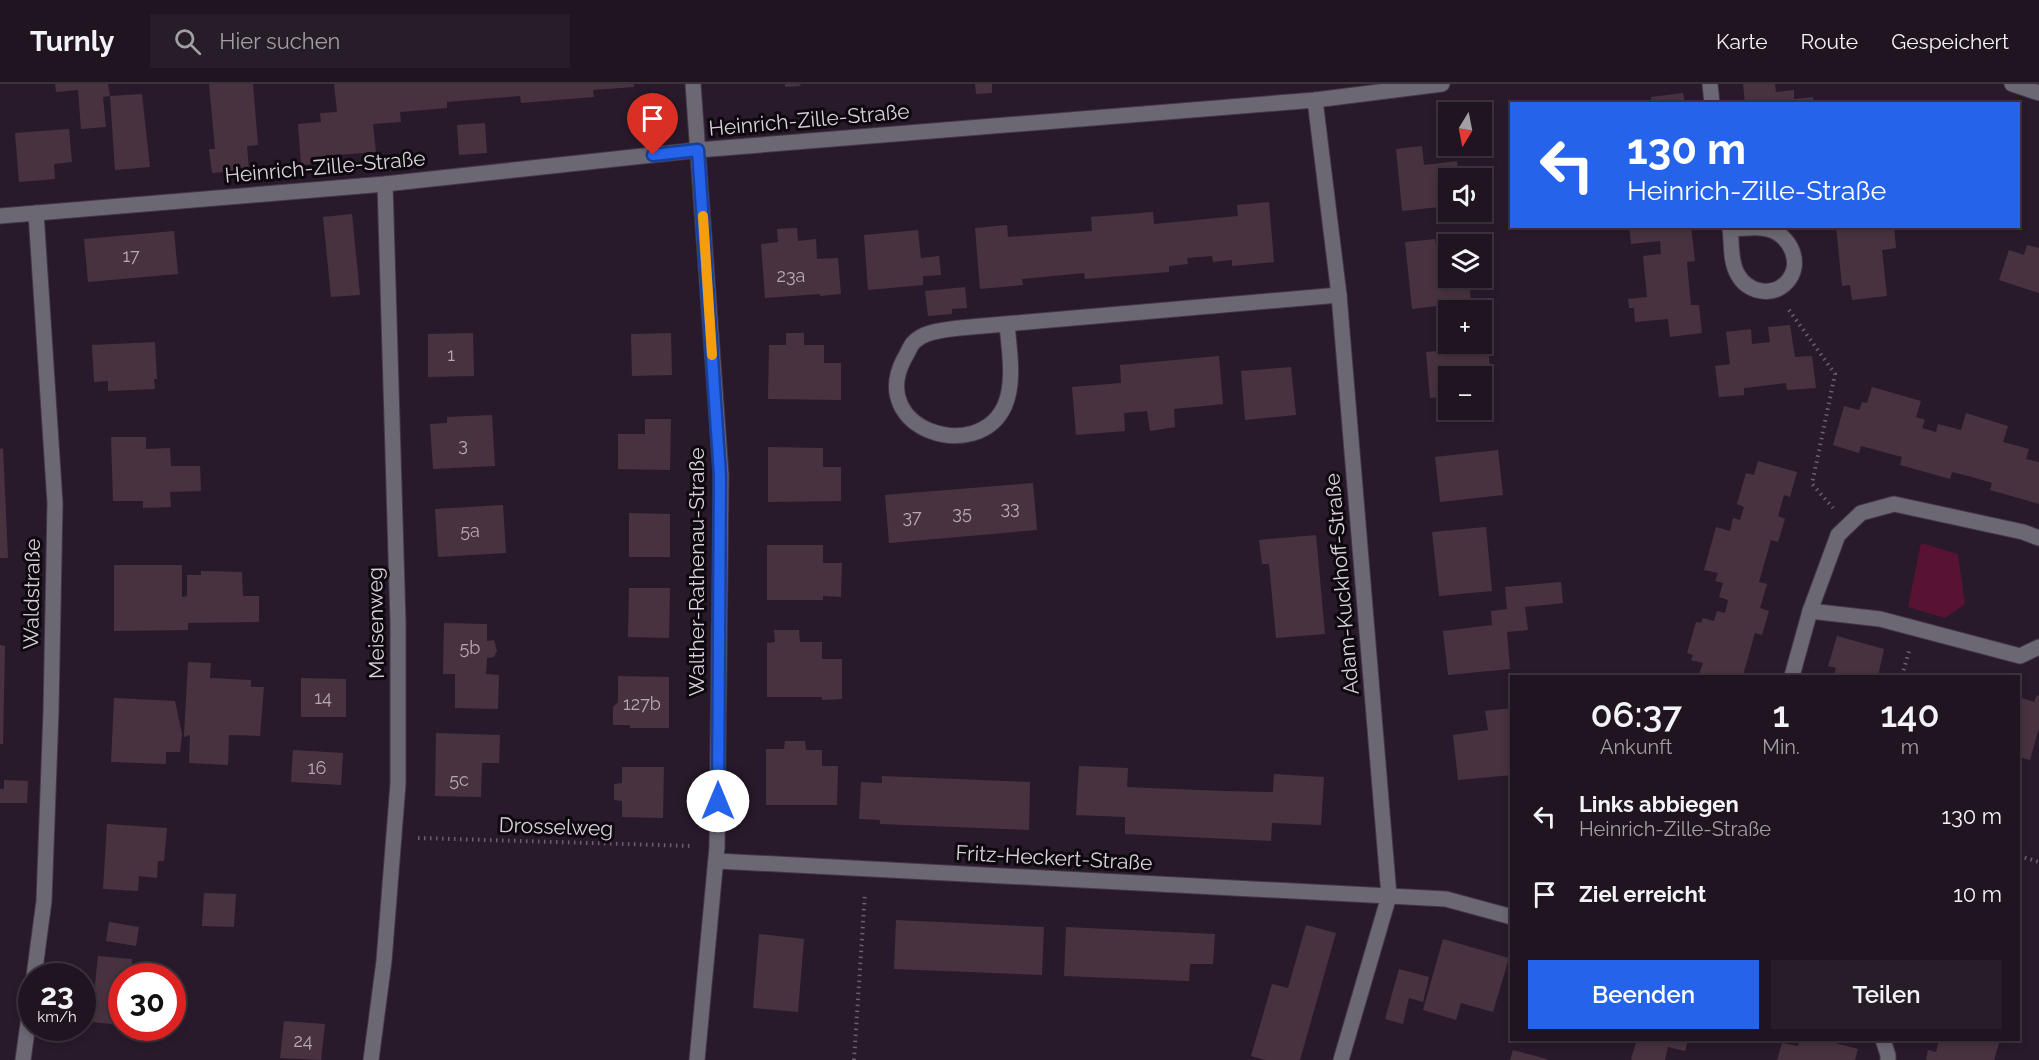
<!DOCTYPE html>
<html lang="de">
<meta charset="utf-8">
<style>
:root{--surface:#1f1420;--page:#271d29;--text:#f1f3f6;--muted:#a19ea5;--line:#3c333e;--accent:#2563eb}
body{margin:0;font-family:Raleway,sans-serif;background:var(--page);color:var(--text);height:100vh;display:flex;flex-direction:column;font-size:22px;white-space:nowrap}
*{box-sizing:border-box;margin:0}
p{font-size:20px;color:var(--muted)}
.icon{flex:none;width:33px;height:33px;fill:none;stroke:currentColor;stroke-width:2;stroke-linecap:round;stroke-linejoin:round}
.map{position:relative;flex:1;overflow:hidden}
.sheet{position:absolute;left:1510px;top:591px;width:510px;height:366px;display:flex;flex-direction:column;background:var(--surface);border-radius:0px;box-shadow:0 3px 9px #0003,0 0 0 2px var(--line)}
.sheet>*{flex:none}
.top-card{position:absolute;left:1510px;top:18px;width:510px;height:126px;border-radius:0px;box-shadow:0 3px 9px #0003,0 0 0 2px var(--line);background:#2563eb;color:#fff;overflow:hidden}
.needle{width:39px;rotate:190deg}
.fabs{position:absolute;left:1438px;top:18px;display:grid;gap:12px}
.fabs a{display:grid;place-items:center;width:54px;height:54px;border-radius:0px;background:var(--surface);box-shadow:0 3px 9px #0003,0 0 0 2px var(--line);font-size:30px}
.speed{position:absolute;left:18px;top:879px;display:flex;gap:12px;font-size:30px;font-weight:700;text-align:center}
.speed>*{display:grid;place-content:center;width:78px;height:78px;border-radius:50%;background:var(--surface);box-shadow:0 3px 9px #0003,0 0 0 2px var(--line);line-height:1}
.speed small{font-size:15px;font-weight:400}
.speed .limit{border:9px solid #d22;background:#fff;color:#111}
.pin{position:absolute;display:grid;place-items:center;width:51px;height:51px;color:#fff;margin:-62px -26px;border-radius:50% 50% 50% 0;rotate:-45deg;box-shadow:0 0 6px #0007}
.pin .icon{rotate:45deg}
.me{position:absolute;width:66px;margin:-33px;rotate:0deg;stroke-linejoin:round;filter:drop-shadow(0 0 4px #0008)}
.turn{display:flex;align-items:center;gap:21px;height:126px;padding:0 18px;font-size:27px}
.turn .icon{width:78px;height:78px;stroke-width:2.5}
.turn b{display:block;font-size:42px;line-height:51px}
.eta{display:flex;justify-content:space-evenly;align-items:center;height:102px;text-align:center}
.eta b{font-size:36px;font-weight:600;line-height:42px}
.primary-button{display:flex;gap:12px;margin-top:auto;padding:12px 18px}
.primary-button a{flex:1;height:69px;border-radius:0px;background:var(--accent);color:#fff;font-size:24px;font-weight:600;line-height:69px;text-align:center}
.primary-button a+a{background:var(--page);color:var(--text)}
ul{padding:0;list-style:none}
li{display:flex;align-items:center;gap:18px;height:78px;padding:0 18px}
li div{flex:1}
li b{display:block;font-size:22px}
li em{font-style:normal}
header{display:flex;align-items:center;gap:36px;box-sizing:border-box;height:84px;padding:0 30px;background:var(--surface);border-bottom:2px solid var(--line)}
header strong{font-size:28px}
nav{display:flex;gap:33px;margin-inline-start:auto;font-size:21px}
.search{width:420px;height:54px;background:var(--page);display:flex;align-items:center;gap:15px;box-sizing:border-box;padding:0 21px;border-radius:0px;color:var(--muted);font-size:22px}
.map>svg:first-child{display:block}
.green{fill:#571331}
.building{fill:#483240}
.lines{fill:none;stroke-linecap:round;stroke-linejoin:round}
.minor-casing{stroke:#453747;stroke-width:17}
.path{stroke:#6c5f6e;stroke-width:4;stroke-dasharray:1.5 4.5;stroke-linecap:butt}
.minor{stroke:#6c6873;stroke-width:15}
.route-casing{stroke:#184099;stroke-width:15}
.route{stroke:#2563eb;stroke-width:10}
.slow{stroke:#f59e0b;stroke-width:10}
.labels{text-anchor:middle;stroke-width:6;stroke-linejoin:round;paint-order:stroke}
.number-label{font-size:18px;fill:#b6a8b5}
.street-label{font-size:21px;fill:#dad0dc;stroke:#0e080f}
</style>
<header>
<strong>Turnly</strong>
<div class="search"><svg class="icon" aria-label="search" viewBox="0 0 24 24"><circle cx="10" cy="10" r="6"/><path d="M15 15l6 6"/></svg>Hier suchen</div>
<nav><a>Karte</a><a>Route</a><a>Gespeichert</a></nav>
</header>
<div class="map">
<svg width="2039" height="976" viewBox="0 0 2039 976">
<rect width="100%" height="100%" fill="#291a2b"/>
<polygon class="green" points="1921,459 1958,470 1965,520 1945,534 1908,523"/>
<g class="building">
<polygon points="55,0 108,0 110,12 103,13 106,43 81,45 78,6 56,8"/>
<polygon points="209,0 253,0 258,61 247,62 249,86 212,89 209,65 215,65"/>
<polygon points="334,0 634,0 634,3 593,6 594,13 521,19 520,12 447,18 447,24 400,28 401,38 373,40 376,68 324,72 324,79 301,81 298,40 321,38 320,29 337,28"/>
<polygon points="785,0 800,0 801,2 785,3"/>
<polygon points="975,0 992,0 992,9 976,10"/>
<polygon points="1743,0 1775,0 1776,8 1794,6 1794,15 1813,13 1814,20 1745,20"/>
<polygon points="1683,9 1685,20 1652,20 1651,13"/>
<polygon points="142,10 150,83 115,86 110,12"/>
<polygon points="485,39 487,69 459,71 457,41"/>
<polygon points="69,45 72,78 54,80 55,95 19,98 15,49"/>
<polygon points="1422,62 1424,81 1457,77 1459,94 1449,94 1449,122 1402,127 1396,65"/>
<polygon points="1269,118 1274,178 1232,182 1232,176 1213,178 1212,172 1199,173 1187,174 1188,180 1169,182 1169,188 1085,195 1084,189 1022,195 1023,201 980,205 975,144 1007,141 1008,153 1092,147 1091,133 1153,128 1154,140 1238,132 1237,121"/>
<polygon points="352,130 360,211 331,213 323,133"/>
<polygon points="1629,142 1691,142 1695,177 1687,178 1689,201 1691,221 1699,221 1702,249 1670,253 1668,235 1635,238 1634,224 1629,224 1628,215 1647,213 1643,172 1661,170 1660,157 1631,160"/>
<polygon points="1836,142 1894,142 1896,164 1882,166 1887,212 1852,216 1850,201 1842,202"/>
<polygon points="797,144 798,157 816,155 817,175 838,174 841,210 820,212 820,210 765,214 761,160 778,158 777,145"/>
<polygon points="918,146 921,174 939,172 941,191 923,192 923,201 868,206 864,151"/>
<polygon points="174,147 178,190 88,198 84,155"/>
<polygon points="1435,155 1438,176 1449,174 1449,194 1469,194 1471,218 1412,225 1405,158"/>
<polygon points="2027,161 2039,164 2039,209 1999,196 2009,166 2024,171"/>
<polygon points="965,203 967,224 952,225 952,230 928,232 925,207"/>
<polygon points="1790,241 1795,273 1812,272 1816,304 1787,306 1786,299 1744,304 1744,311 1719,313 1715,282 1730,280 1726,248 1751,245 1752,260 1770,258 1768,243"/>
<polygon points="473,249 474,292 428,293 428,250"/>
<polygon points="671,249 672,291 632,292 631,250"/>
<polygon points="786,249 804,249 804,261 824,261 824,279 841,279 841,316 768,315 769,261 786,261"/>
<polygon points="155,258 157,295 154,295 155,305 108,307 108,297 94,298 92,261"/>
<polygon points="1488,262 1492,308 1482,309 1482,292 1449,292 1449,312 1430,314 1426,268"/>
<polygon points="1219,272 1223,320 1174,325 1175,343 1150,347 1147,327 1124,329 1125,347 1076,351 1072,303 1121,299 1120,281"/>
<polygon points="1291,283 1296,331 1245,336 1241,287"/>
<polygon points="1872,303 1921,317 1916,333 1925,336 1922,344 1936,348 1938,340 1961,346 1966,329 2008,342 2003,358 2029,365 2026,375 2039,378 2039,420 1990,406 1992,399 1972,393 1952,388 1950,395 1900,381 1902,373 1861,362 1859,369 1833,361 1844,322 1859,326 1862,318 1867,319"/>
<polygon points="492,331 495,382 433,385 430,340 447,339 447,333"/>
<polygon points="645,335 671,335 670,386 618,385 618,350 645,350"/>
<polygon points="111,353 146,353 146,365 170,364 171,382 200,382 201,407 170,408 171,423 143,424 143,417 113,417"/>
<polygon points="768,363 823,364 823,383 841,383 841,417 768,418"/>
<polygon points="3,364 8,474 0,474 0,365"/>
<polygon points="1498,366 1503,411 1440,418 1435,373"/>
<polygon points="1758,377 1797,388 1790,413 1784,411 1778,432 1785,435 1778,458 1771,456 1759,498 1767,500 1760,524 1769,527 1762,551 1755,549 1743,591 1747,592 1707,592 1699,590 1703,579 1691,576 1693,571 1687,569 1696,538 1701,539 1703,534 1714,537 1717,527 1725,529 1728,516 1719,513 1723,499 1715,497 1718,489 1704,486 1716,443 1730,447 1733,434 1740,436 1744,423 1737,420 1746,389 1754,391"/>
<polygon points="1033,399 1037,446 889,459 885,411"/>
<polygon points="503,421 506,469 438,473 435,425"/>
<polygon points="629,429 670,430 670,473 629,473"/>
<polygon points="1486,443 1492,507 1439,512 1432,448"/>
<polygon points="1316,451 1325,550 1276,554 1269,480 1262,480 1259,456"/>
<polygon points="767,461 823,461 823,479 842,479 841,513 823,512 823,516 767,516"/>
<polygon points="114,481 182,481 182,513 187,512 187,491 201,491 201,487 242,488 243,512 259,512 259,538 188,539 188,546 114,547"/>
<polygon points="1561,498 1563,519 1525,523 1528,546 1507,548 1510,585 1448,591 1443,547 1492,541 1491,527 1507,525 1505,503"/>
<polygon points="629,504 670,504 669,554 628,553"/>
<polygon points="444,539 487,540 487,557 494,556 497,567 494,573 487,574 486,590 499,591 498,625 455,624 455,590 443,590"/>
<polygon points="774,546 799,546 800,558 822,558 822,575 842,575 842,615 822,616 822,613 767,613 767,559 775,558"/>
<polygon points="1837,552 1884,565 1878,592 1834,592 1836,584 1828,582"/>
<polygon points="0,561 5,562 3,660 0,660"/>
<polygon points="188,578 211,579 210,594 251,596 251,603 264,603 260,652 229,651 228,681 189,679 190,651 184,653 184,651"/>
<polygon points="618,592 669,593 669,644 630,644 630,641 613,641 613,623 618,618"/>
<polygon points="301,594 346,595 346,633 301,633"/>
<polygon points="2037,611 2039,612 2039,644 2030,676 2019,673 2019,613 2034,618"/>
<polygon points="114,614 175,617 182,650 180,668 166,668 166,680 111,678"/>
<polygon points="1512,624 1512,691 1458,696 1453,651 1488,646 1485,627"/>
<polygon points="436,649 500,651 499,679 482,679 481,713 435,712"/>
<polygon points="785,657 805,657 806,666 822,666 822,682 838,682 837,721 766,721 766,665 784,665"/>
<polygon points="293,666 343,669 341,701 291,698"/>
<polygon points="1079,682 1128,684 1127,703 1224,707 1273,708 1274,690 1324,693 1321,741 1272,739 1271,757 1125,750 1125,733 1076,731"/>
<polygon points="622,683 664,683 663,734 622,733 622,717 614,716 614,700 622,699"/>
<polygon points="882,692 1030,698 1029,746 880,740 880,736 859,735 861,698 882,699"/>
<polygon points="4,696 28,697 27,719 0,719 0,705 4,705"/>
<polygon points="107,740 167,744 164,777 158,777 157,794 139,792 138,807 103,805"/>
<polygon points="204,809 236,810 234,843 202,842"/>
<polygon points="896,836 1044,843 1042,891 894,885"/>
<polygon points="109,838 139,843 136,862 106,857"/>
<polygon points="1306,841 1336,849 1300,976 1265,976 1251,972 1272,900 1288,904"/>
<polygon points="1066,843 1215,850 1213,880 1190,880 1189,897 1064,892"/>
<polygon points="759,850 804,855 798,928 753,924"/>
<polygon points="1443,855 1509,874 1493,928 1461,919 1456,936 1423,926"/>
<polygon points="98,872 132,875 131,892 122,892 122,941 91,938"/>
<polygon points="1399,885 1429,893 1423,918 1409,914 1403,940 1385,935"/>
<polygon points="284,937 325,940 321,976 280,974"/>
<polygon points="1637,956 1688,956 1685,967 1668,963 1665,976 1632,976 1631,975"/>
<polygon points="1800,956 1824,956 1858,965 1855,976 1777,976 1782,959 1798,962"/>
<polygon points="1939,956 2000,956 1994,976 1926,976 1928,966 1936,968"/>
<polygon points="1513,966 1547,975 1547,976 1510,976"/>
</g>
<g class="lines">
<g class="minor-casing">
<g id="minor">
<polyline points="693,0 721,391 717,763 697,976"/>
<polyline points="1710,0 1712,20"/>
<polyline points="2012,0 2039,9"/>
<polyline points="1315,16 1339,211 1389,812 1341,976"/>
<polyline points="0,132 385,100 698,66 1315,16 1442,0"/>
<path d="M1730,142V145C1732,159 1730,178 1738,191C1747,207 1771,214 1786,199C1804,181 1791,150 1767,145C1756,142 1742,145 1730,145"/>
<path d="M1007,240C1009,265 1015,297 1005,321C979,381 867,346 904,275C907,271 909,264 913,259C924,247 944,246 959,244C1085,232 1212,222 1339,211"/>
<polyline points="1810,527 1880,535 2020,572 2039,563"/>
<polyline points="1792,592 1810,527 1838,451 1861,429 1894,420 2023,448 2039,454"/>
<polyline points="717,777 1446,815 1512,833"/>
<polyline points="34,892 44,817 51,627 55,419 36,129"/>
<polyline points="1883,956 1888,971 1888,976"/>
<polyline points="23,976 32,911"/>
<polyline points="371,976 384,877 398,700 398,538 385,100"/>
</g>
</g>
<g class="path">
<polyline points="1789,226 1835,290 1812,400 1833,424"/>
<polyline points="1902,592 1909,567"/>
<polyline points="418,754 693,762"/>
<polyline points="2019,772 2039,778"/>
<polyline points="854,976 865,809"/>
</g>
<use href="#minor" class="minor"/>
</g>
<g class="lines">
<g class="route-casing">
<polyline id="route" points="653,71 698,66 720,391 718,717"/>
</g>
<use href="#route" class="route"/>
<polyline class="slow" points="703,132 712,271"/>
</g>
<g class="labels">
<g class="number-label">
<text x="131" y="178">17</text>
<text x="791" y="198">23a</text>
<text x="451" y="277">1</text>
<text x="463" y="367">3</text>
<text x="1010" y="430">33</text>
<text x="962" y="435">35</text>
<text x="912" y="439">37</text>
<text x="470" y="453">5a</text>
<text x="470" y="570">5b</text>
<text x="323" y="620">14</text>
<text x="642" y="626">127b</text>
<text x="317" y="690">16</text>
<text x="459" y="702">5c</text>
<text x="303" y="963">24</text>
</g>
<g class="street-label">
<text transform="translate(809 36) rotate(-5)" y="7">Heinrich-Zille-Straße</text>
<text transform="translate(325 83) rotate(-5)" y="7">Heinrich-Zille-Straße</text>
<text transform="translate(697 488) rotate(-90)" y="7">Walther-Rathenau-Straße</text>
<text transform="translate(1342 500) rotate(-95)" y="7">Adam-Kuckhoff-Straße</text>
<text transform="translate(32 510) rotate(-89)" y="7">Waldstraße</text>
<text transform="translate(376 539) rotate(-91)" y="7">Meisenweg</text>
<text transform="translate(556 743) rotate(2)" y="7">Drosselweg</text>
<text transform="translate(1054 774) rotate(3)" y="7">Fritz-Heckert-Straße</text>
</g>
</g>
</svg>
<div class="fabs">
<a><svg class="needle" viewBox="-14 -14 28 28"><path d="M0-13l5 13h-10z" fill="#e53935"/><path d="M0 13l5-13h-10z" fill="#a19ea5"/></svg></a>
<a><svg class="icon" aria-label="sound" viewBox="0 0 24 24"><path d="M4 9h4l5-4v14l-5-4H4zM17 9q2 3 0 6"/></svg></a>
<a><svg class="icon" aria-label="layers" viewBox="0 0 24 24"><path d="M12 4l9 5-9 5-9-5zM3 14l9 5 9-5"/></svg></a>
<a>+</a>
<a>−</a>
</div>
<div class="speed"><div>23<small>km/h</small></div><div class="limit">30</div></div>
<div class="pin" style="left:653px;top:71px;background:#d93025"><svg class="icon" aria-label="arrive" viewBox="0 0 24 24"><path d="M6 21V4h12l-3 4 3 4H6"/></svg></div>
<svg class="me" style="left:718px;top:717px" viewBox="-20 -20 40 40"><circle r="19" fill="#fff"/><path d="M0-13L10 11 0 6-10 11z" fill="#2563eb"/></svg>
<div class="top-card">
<div class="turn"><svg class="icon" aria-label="left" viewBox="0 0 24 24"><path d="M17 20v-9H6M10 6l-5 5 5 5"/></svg><div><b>130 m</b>Heinrich-Zille-Straße</div></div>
</div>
<section class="sheet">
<div class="eta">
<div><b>06:37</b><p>Ankunft</p></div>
<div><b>1</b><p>Min.</p></div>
<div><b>140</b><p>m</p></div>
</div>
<ul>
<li><svg class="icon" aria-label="left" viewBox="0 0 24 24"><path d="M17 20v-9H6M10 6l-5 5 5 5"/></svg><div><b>Links abbiegen</b><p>Heinrich-Zille-Straße</p></div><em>130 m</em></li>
<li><svg class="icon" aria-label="arrive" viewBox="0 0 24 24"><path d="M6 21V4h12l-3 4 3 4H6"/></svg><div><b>Ziel erreicht</b></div><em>10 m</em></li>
</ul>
<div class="primary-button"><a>Beenden</a><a>Teilen</a></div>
</section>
</div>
